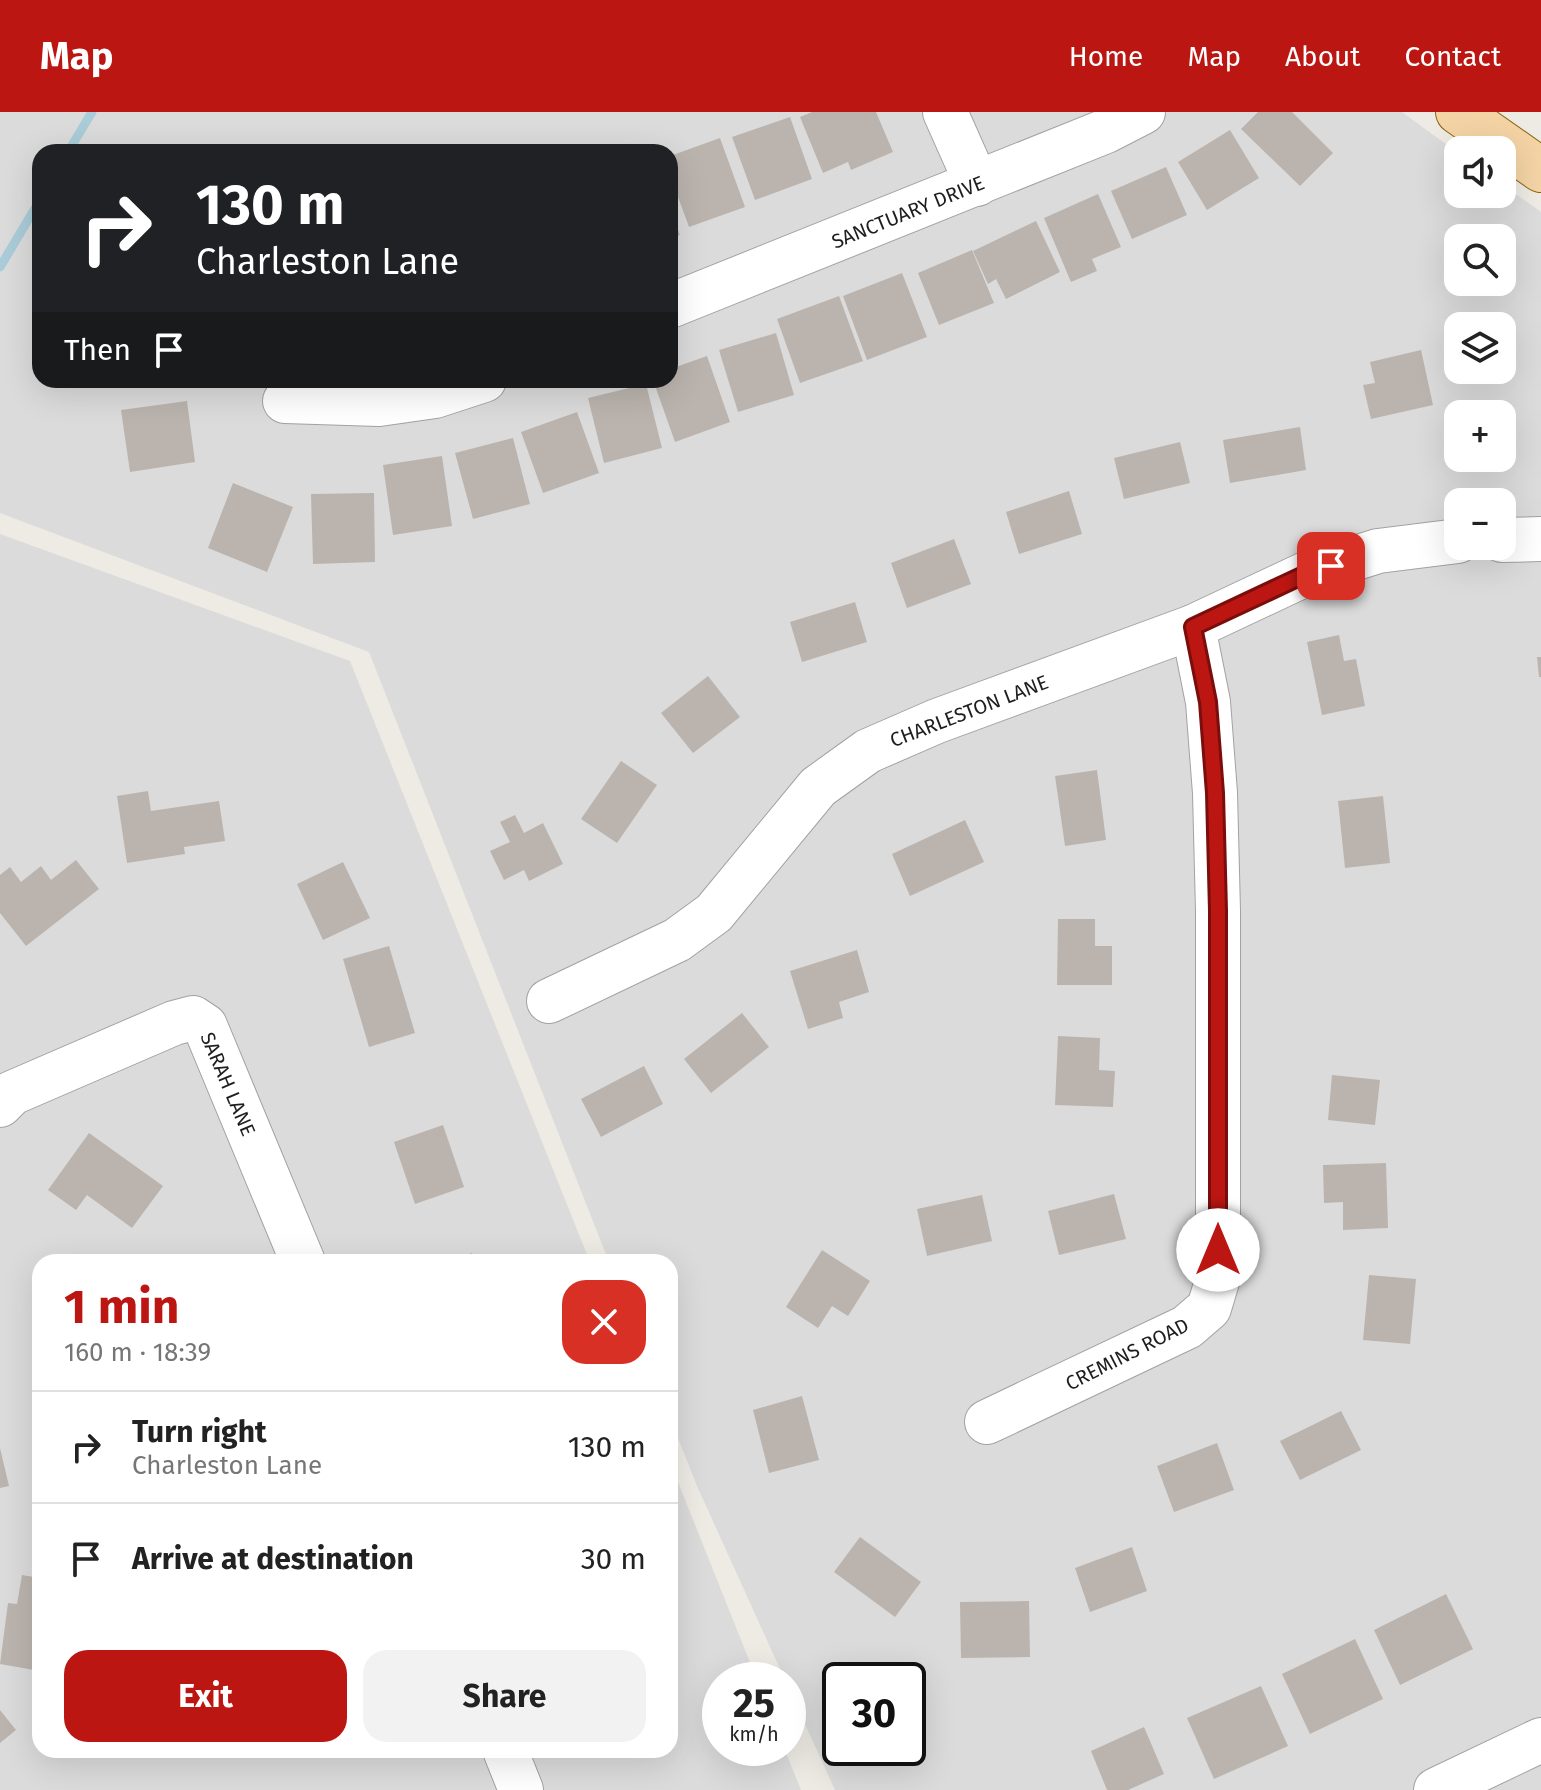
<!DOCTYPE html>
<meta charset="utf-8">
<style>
:root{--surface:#fff;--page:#f2f2f2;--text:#222;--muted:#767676;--line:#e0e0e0;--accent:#bb1612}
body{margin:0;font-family:"Fira Sans",sans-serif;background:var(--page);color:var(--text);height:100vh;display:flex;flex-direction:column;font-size:30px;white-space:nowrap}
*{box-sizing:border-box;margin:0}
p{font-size:26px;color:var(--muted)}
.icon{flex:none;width:44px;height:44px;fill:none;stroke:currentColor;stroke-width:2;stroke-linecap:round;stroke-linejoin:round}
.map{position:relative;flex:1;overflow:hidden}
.drawer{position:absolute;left:32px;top:1142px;width:646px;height:504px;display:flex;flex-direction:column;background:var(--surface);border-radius:24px;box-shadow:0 8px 32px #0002}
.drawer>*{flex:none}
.hud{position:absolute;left:32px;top:32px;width:646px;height:244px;border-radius:24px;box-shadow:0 8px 32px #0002;background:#202124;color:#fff;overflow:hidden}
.tools{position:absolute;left:1444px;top:24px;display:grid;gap:16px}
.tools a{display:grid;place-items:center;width:72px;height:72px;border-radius:16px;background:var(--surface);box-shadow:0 8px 32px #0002;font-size:40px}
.speed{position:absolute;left:702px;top:1550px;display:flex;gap:16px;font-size:40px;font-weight:700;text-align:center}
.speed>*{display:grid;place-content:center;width:104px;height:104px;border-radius:50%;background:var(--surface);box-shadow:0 8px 32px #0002;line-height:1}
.speed small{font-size:20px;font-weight:400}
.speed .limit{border:4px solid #111;border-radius:12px;background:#fff;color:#111}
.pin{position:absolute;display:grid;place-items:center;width:68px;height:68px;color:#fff;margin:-34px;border-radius:16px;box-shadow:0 4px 12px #0006}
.me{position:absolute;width:88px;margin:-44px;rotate:0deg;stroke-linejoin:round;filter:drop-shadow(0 0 6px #0008)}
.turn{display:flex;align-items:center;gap:28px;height:168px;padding:0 32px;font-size:36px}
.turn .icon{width:104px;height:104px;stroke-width:2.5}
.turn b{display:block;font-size:56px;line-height:68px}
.then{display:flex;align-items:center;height:76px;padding:0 32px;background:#0003;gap:16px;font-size:30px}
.round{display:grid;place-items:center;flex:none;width:84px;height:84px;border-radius:24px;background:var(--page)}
.summary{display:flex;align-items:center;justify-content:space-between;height:136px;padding:0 32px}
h1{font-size:48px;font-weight:700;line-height:60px;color:var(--accent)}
.action{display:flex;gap:16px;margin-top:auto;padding:16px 32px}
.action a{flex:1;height:92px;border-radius:24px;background:var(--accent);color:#fff;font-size:32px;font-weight:700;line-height:92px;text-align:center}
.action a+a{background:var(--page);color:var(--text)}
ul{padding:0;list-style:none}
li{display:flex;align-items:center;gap:24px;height:112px;padding:0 32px;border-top:2px solid var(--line)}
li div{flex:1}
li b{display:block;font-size:30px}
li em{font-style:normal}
header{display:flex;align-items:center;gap:48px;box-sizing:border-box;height:112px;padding:0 40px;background:var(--accent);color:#fff}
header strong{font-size:38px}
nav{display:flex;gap:44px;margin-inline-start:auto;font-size:28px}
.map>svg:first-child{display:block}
.residential{fill:#dcdbdb;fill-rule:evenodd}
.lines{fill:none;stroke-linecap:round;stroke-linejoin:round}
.stream{stroke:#a9ccd8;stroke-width:9}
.building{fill:#bbb4ae}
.minor-casing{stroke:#a2a2a2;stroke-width:46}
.major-casing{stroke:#8b650d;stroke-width:46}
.minor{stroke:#fff;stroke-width:44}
.major{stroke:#f4d4a5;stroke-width:44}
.route-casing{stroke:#7a0e0c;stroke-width:20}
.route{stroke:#bb1612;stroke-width:14}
.labels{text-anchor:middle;stroke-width:8;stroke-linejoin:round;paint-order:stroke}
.street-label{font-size:20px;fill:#1e1e1e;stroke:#fff}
</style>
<header>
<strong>Map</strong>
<nav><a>Home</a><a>Map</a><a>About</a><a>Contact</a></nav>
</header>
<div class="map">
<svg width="1541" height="1678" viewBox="0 0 1541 1678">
<rect width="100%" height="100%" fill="#eeebe5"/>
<g class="residential">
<path d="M0,0H1402L1458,41V82H1502V72L1541,100V1678H835L788,1575V1568H785L697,1374L670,1306V1150H609L369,540L0,401ZM40,40H670V268H40ZM1458,126H1502V170H1458ZM1458,214H1502V258H1458ZM1458,302H1502V346H1458ZM1458,390H1502V434H1458ZM840,1568H908V1636H840Z"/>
<polygon points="0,422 350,549 590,1150 40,1150 40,1638 670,1638 670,1350 757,1568 720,1568 720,1636 784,1636 801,1678 0,1678"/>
</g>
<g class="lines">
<g class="stream">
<polyline points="68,40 92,0"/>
<polyline points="0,155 40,88"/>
</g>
</g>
<g class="building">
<polygon points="812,0 876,0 893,40 851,58 848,50 823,61 800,5"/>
<polygon points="1258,0 1292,0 1333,41 1300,74 1241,17"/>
<polygon points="790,5 812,67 755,88 732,25"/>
<polygon points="1230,18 1259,66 1207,98 1178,50"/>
<polygon points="720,26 745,95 689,115 670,63 670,44"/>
<polygon points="1166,55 1187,103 1132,127 1111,79"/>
<polygon points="1098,82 1121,135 1092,147 1097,159 1071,170 1044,106"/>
<polygon points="670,97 680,123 670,126"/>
<polygon points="1036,109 1060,160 1006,187 996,167 988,172 973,139"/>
<polygon points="972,138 994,191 939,213 918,161"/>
<polygon points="902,161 927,225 867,248 843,184"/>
<polygon points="839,184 863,249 800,271 777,207"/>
<polygon points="776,221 794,283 738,300 719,238"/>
<polygon points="1421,238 1433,293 1371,307 1363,273 1375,271 1370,250"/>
<polygon points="707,244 730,310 675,330 653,268 670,268 670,257"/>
<polygon points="646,272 662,336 604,351 588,286"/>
<polygon points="187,289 195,350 130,360 121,298"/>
<polygon points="577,300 599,361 543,381 521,320"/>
<polygon points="1300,315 1306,358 1230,371 1223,328"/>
<polygon points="513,326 530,392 473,407 455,341"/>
<polygon points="1180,330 1190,371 1124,387 1114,346"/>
<polygon points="442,344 452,414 393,423 383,353"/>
<polygon points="233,371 293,395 267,460 208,436"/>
<polygon points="1069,379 1082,422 1019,442 1006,400"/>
<polygon points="374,381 375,450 313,452 311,382"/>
<polygon points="954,427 971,472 907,496 891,451"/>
<polygon points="855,490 867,530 802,550 790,510"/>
<polygon points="1339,523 1344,549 1356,547 1365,594 1322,603 1307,530"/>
<polygon points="1537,545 1541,545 1541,565 1539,565"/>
<polygon points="708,564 740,605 693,641 661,601"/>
<polygon points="621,649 657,673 617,731 581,707"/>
<polygon points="1097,658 1106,728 1065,734 1055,664"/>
<polygon points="148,679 151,699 219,689 225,729 184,735 185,742 127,751 117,684"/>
<polygon points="1383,684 1390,751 1345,756 1338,689"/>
<polygon points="515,703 524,721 543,711 563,752 529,769 524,758 504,768 490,739 510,730 500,710"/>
<polygon points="965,708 984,750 910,784 892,742"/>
<polygon points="76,748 99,777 26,834 0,801 0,763 10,755 21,770 41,754 51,768"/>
<polygon points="343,750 370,806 323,828 297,772"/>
<polygon points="1058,807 1095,807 1095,834 1112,834 1112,873 1057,873"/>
<polygon points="389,834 415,921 369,935 343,847"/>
<polygon points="857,838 869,880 839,890 843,906 808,917 790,859"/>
<polygon points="742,901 769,935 711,981 684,947"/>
<polygon points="1058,924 1100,926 1099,958 1115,959 1113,995 1055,993"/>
<polygon points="644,954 663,992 601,1025 581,987"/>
<polygon points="1332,963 1380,968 1375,1013 1328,1008"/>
<polygon points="443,1013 464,1075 415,1092 394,1030"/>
<polygon points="89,1021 163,1074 132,1116 87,1083 76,1098 48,1078"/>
<polygon points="1386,1051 1388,1116 1343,1118 1343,1090 1324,1091 1323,1053"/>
<polygon points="1114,1082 1126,1127 1059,1143 1048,1099"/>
<polygon points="982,1083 992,1129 927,1144 917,1097"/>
<polygon points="822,1138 870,1169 848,1204 832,1194 818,1216 786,1195"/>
<polygon points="472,1141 475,1150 449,1150"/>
<polygon points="1369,1163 1416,1167 1410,1232 1363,1228"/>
<polygon points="802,1284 819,1348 769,1361 753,1298"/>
<polygon points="1341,1299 1361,1338 1300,1368 1280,1329"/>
<polygon points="1217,1331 1234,1378 1174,1400 1157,1354"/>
<polygon points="0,1336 9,1374 0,1376"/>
<polygon points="860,1425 921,1470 895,1505 834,1460"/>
<polygon points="1132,1435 1147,1479 1090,1500 1075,1456"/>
<polygon points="22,1463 40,1466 40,1559 0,1552 8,1491 17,1492"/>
<polygon points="1446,1482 1473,1537 1400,1573 1374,1518"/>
<polygon points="1029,1489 1030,1545 961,1546 960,1490"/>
<polygon points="1355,1527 1383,1587 1310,1622 1282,1562"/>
<polygon points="1261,1574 1288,1634 1214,1667 1187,1606"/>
<polygon points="0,1598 16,1618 0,1631"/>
<polygon points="1144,1615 1164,1662 1128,1678 1107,1678 1091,1639"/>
</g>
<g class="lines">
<g class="minor-casing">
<g id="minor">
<polyline points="945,0 977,72"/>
<polyline points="670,194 1106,19 1143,0"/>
<polyline points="285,289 379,292 435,284 484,268"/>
<polyline points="1502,428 1541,427"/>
<polyline points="549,889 677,828 714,801 818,675 868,639 937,609 1193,515 1308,461 1378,439 1458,429"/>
<polyline points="0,993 12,981 174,911 193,906 205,914 303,1150"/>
<polyline points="987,1310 1187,1215 1209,1196 1218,1166 1218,799 1215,681 1208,590 1193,515"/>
<polyline points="505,1638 521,1678"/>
<polyline points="1436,1678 1541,1628"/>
</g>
</g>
<g class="major-casing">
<polyline id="major" points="1458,0 1541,58"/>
</g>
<use href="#minor" class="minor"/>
<use href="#major" class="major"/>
</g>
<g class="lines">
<g class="route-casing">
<polyline id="route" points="1218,1138 1218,799 1215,681 1208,590 1193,515 1308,461 1331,454"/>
</g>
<use href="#route" class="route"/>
</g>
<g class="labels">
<g class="street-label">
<text transform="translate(908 100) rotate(-22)" y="7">SANCTUARY DRIVE</text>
<text transform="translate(969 599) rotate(-21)" y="7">CHARLESTON LANE</text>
<text transform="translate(228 972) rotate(67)" y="7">SARAH LANE</text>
<text transform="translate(1127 1242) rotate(-27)" y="7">CREMINS ROAD</text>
</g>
</g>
</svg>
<div class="tools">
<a><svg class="icon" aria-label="sound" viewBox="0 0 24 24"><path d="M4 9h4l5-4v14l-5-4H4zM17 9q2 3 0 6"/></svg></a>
<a><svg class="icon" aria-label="search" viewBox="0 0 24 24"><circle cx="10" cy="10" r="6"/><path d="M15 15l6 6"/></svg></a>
<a><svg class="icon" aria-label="layers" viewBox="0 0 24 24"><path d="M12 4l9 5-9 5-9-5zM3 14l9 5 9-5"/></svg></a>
<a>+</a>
<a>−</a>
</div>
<div class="speed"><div>25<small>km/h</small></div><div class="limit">30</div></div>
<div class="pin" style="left:1331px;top:454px;background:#d93025"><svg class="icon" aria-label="arrive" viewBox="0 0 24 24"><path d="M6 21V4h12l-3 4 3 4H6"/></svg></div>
<svg class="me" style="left:1218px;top:1138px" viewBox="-20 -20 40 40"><circle r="19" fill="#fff"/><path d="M0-13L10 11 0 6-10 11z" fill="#bb1612"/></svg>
<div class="hud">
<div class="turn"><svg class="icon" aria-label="right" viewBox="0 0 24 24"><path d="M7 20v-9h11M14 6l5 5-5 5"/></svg><div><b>130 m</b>Charleston Lane</div></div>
<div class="then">Then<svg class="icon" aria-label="arrive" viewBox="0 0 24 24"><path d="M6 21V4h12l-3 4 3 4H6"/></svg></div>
</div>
<section class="drawer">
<div class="summary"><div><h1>1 min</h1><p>160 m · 18:39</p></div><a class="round" style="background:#d93025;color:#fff"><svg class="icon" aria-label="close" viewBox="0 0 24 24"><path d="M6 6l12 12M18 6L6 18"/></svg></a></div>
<ul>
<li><svg class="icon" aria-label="right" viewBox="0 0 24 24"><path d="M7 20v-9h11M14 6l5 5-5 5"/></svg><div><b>Turn right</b><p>Charleston Lane</p></div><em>130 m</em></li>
<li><svg class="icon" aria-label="arrive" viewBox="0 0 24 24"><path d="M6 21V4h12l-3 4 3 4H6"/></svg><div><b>Arrive at destination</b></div><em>30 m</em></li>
</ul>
<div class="action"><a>Exit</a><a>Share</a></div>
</section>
</div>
